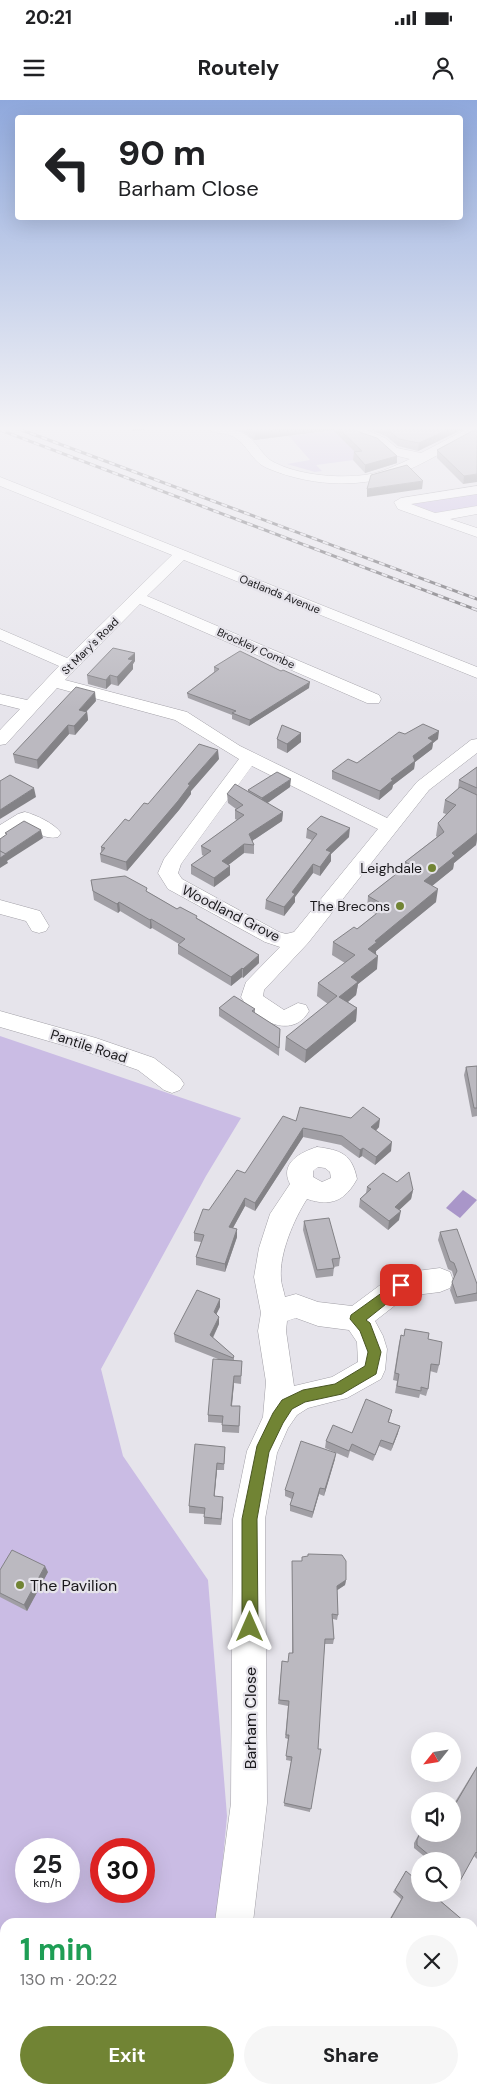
<!DOCTYPE html>
<meta charset="utf-8">
<style>
:root{--surface:#fff;--page:#f6f6f6;--text:#202124;--muted:#757577;--accent:#718434}
body{margin:0;font-family:"DM Sans",sans-serif;background:var(--page);color:var(--text);height:100vh;display:flex;flex-direction:column;font-size:19px;white-space:nowrap}
*{box-sizing:border-box;margin:0}
p{font-size:16px;color:var(--muted)}
.icon{flex:none;width:28px;height:28px;fill:none;stroke:currentColor;stroke-width:2;stroke-linecap:round;stroke-linejoin:round}
.map{position:relative;flex:1;overflow:hidden}
.drawer{position:absolute;left:0px;top:1818px;width:478px;height:176px;display:flex;flex-direction:column;background:var(--surface);border-radius:15px 15px 0 0;box-shadow:0 5px 20px #0002}
.drawer>*{flex:none}
.hud{position:absolute;left:15px;top:15px;width:448px;height:105px;border-radius:5px;box-shadow:0 5px 20px #0002;background:#fff;color:var(--text);overflow:hidden}
.needle{width:32px;rotate:240deg}
.fabs{position:absolute;left:411px;top:1632px;display:grid;gap:10px}
.fabs a{display:grid;place-items:center;width:50px;height:50px;border-radius:50%;background:var(--surface);box-shadow:0 5px 20px #0002;font-size:25px}
.speed{position:absolute;left:15px;top:1738px;display:flex;gap:10px;font-size:25px;font-weight:700;text-align:center}
.speed>*{display:grid;place-content:center;width:65px;height:65px;border-radius:50%;background:var(--surface);box-shadow:0 5px 20px #0002;line-height:1}
.speed small{font-size:12px;font-weight:400}
.speed .limit{border:8px solid #d22;background:#fff;color:#111}
.pin{position:absolute;display:grid;place-items:center;width:42px;height:42px;color:#fff;margin:-21px;border-radius:10px;box-shadow:0 2px 8px #0006}
.me{position:absolute;width:55px;margin:-28px;rotate:0deg;stroke-linejoin:round;filter:drop-shadow(0 0 4px #0008)}
.turn{display:flex;align-items:center;gap:18px;height:105px;padding:0 20px;font-size:22px}
.turn .icon{width:65px;height:65px;stroke-width:2.5}
.turn b{display:block;font-size:35px;line-height:42px}
.round{display:grid;place-items:center;flex:none;width:52px;height:52px;border-radius:26px;background:var(--page)}
.overview{display:flex;align-items:center;justify-content:space-between;height:85px;padding:0 20px}
h1{font-size:30px;font-weight:700;line-height:38px;color:#1e9e55}
.button{display:flex;gap:10px;margin-top:auto;padding:10px 20px}
.button a{flex:1;height:58px;border-radius:30px;background:var(--accent);color:#fff;font-size:20px;font-weight:700;line-height:58px;text-align:center}
.button a+a{background:var(--page);color:var(--text)}
.status{display:flex;justify-content:space-between;align-items:center;height:35px;padding:0 25px;background:var(--surface);direction:ltr}
.status svg{height:14px;fill:currentColor}
header{display:flex;justify-content:space-between;align-items:center;height:65px;padding:0 20px;background:var(--surface);font-size:22px;font-weight:700}
.map>svg:first-child{display:block}
.green{fill:#cabce4;fill-rule:evenodd}
.water{fill:#a996c9}
.lines{fill:none;stroke-linecap:round;stroke-linejoin:round}
.minor-casing{stroke:#a2a0a7;stroke-width:1}
.minor{fill:#fff;fill-rule:evenodd}
.rail-casing{stroke:#626065;stroke-width:3}
.rail{stroke:#e6e4eb;stroke-width:2;stroke-dasharray:6;stroke-linecap:butt}
.wall{fill:#a19fa5}
.shaded-wall{fill:#838286}
.building{fill:#bbb9c0;stroke:#838286}
.route{fill:#718434;stroke:#495622}
.poi-dot{fill:#718434;stroke:#e6e4eb;stroke-width:2}
.labels{text-anchor:middle;stroke-width:4.5;stroke-linejoin:round;paint-order:stroke}
.far-street-label{font-size:11px;fill:#19181b;stroke:#e6e4eb}
.poi-label{font-size:14px;fill:#19181b;stroke:#e6e4eb;text-anchor:end}
.street-label{font-size:14px;fill:#19181b;stroke:#e6e4eb}
.near-poi-label{font-size:16px;fill:#19181b;stroke:#e6e4eb;text-anchor:start}
.near-street-label{font-size:16px;fill:#19181b;stroke:#e6e4eb}
</style>
<div class="status"><b>20:21</b><svg viewBox="0 0 49 12"><path d="M0 12V9h3v3zM5 12V6h3v6zM10 12V3h3v9zM15 12V0h3v12zM26 1h20v11H26zM47 4h2v5h-2z"/></svg></div>
<header><svg class="icon" aria-label="menu" viewBox="0 0 24 24"><path d="M4 6h16M4 12h16M4 18h16"/></svg>Routely<svg class="icon" aria-label="person" viewBox="0 0 24 24"><circle cx="12" cy="8" r="4"/><path d="M4 21q1-7 8-7t8 7"/></svg></header>
<div class="map">
<svg width="477" height="1993" viewBox="0 0 477 1993">
<rect width="100%" height="100%" fill="#e6e4eb"/>
<g class="green">
<polygon points="343,329 361,359 316,365 322,371 315,372 287,364 310,360 289,336"/>
<polygon points="477,389 477,407 433,414 406,405"/>
<path d="M0,936L241,1018L206,1076L101,1269L123,1356L208,1480L227,1716L217,1822H5V1989H144L142,1993H0ZM26,1749H69V1791H26ZM101,1749H144V1791H101Z"/>
</g>
<polygon class="water" points="463,1090 477,1100 460,1118 446,1108"/>
<g class="lines">
<g class="minor-casing">
<g id="minor">
<path d="M210,329C228,328 242,328 255,343C260,349 264,355 270,360C296,376 346,380 375,373C387,370 399,364 410,359L389,354L377,344L360,338L350,329H364L385,338L397,348L421,353L467,329H477V333C450,347 424,365 395,375C354,389 307,385 267,368C252,362 248,345 234,337C227,333 219,333 212,332Z"/>
<path d="M0,377L477,567V578L184,460L147,496L379,595L381,599L379,603H367L140,504L65,580L187,612L240,646L387,718L417,682L471,640L477,639V653L429,690L308,843L264,890L263,896L284,910L298,903L306,905L309,911C292,941 254,920 241,897L246,882L280,847L265,842L168,789L158,773L164,759L239,659L175,620L57,588L6,644L0,645V630L20,609L0,604V594L27,600L59,566L0,540V529L67,558L172,455L0,386ZM252,666L378,729L294,832L286,834L279,832L182,779L178,773L181,764Z"/>
<polygon points="477,386 477,394 411,404 435,413 477,406 477,414 450,419 477,428 477,437 398,409 394,402 401,398"/>
<path d="M25,712C36,715 54,723 61,733L58,737C45,740 36,732 25,726L7,738L0,740V725L18,714Z"/>
<polygon points="0,800 40,811 49,826 46,831 39,833 32,831 26,821 0,814"/>
<polygon points="0,911 96,938 154,958 180,978 184,984 180,990 172,993 164,990 138,970 90,953 0,927"/>
<path d="M317,1047C341,1050 352,1054 357,1079C345,1101 331,1107 307,1099C294,1119 279,1154 281,1178C281,1184 284,1191 285,1197L296,1194L318,1202L352,1206L391,1177L401,1173L440,1168L450,1172L453,1180L450,1188L440,1192L407,1196L375,1221L383,1236L387,1249L385,1270L381,1279L347,1298L308,1308L297,1315L288,1328L277,1353L265,1419L267,1703L253,1822H215L231,1703L233,1419L247,1351L263,1317L266,1282L258,1231L261,1213L254,1177L259,1148L270,1114L290,1084C279,1063 301,1052 317,1047ZM318,1067L325,1068L330,1072L331,1078L322,1082L313,1077V1071ZM296,1218L318,1226L349,1230L357,1242L358,1262L332,1277L294,1286L286,1231L287,1221Z"/>
<polygon points="477,1929 477,1993 440,1993 441,1989 472,1989 472,1931"/>
<polygon points="149,1989 190,1989 189,1993 148,1993"/>
</g>
</g>
<use href="#minor" class="minor"/>
<g class="rail-casing">
<g id="rail">
<polyline points="19,329 477,499"/>
<polyline points="0,330 477,510"/>
</g>
</g>
<use href="#rail" class="rail"/>
</g>
<g class="wall">
<polygon points="232,329 356,329 397,363 365,373 353,360 354,352 355,352 333,330 254,340 240,330"/>
<polygon points="368,329 463,329 418,351 398,346 386,336"/>
<polygon points="476,329 463,384 437,358 437,350"/>
<polygon points="135,561 133,564 133,569 118,586 111,584 106,589 88,584 87,575"/>
<polygon points="214,567 309,588 249,626 232,619 232,615 188,598 187,593 214,572"/>
<polygon points="96,601 87,611 88,620 75,635 69,634 38,669 15,663 13,654"/>
<polygon points="301,633 301,642 287,653 277,648 277,639"/>
<polygon points="405,634 438,639 433,643 432,649 415,662 414,669 393,685 392,689 379,700 332,679 332,671 357,663"/>
<polygon points="219,659 191,691 191,694 179,710 127,771 101,762 100,754 101,752 101,747 129,721 148,704"/>
<polygon points="477,667 477,739 476,745 454,763 453,769 432,786 436,802 376,851 377,869 358,884 356,895 348,902 357,908 356,921 305,963 285,950 286,937 328,904 317,896 318,883 345,863 332,855 333,842 357,829 376,814 367,809 368,796 404,768 405,762 437,737 436,736 438,723 446,714 443,713 445,700 458,689 459,680"/>
<polygon points="290,687 267,703 283,712 282,721 252,741 254,745 254,754 244,753 228,765 230,766 230,775 214,787 191,774 191,765 204,756 202,755 201,746 237,720 235,719 235,710 236,709 228,703 227,694 248,692 248,690"/>
<polygon points="307,729 349,737 331,754 331,761 320,776 313,773 295,797 295,802 284,816 265,809 266,800 312,740 306,738"/>
<polygon points="91,780 148,792 177,809 197,818 259,855 259,863 243,878 242,877 231,886 178,854 178,845 179,844 152,828 150,829 120,811 118,813 94,800"/>
<polygon points="219,908 255,909 255,913 280,929 279,956 219,916"/>
<polygon points="477,966 477,1016 472,1017 464,975 466,967"/>
<polygon points="296,1021 379,1027 376,1031 391,1051 375,1065 362,1056 359,1058 341,1045 303,1037 255,1111 245,1106 233,1128 237,1137 225,1172 196,1165 196,1157 201,1142 194,1141 194,1133 209,1110"/>
<polygon points="397,1082 413,1090 411,1099 399,1110 399,1120 388,1130 359,1107 360,1099 366,1093 367,1087"/>
<polygon points="304,1121 340,1158 339,1166 334,1167 333,1176 316,1178 303,1130"/>
<polygon points="440,1132 477,1184 477,1201 455,1204 450,1190 454,1178 452,1171 448,1169 438,1140"/>
<polygon points="220,1207 216,1214 219,1217 219,1224 213,1238 234,1256 234,1261 242,1261 241,1284 234,1283 232,1306 240,1314 239,1333 222,1332 222,1323 208,1322 208,1315 218,1259 175,1242 174,1234"/>
<polygon points="405,1229 428,1239 439,1265 437,1273 430,1271 428,1289 426,1296 420,1294 419,1298 395,1293 397,1281 393,1280 399,1243 401,1235 404,1236"/>
<polygon points="392,1310 389,1322 398,1333 391,1351 379,1346 373,1361 350,1351 348,1358 325,1348 326,1341 352,1333"/>
<polygon points="225,1347 224,1370 217,1370 214,1396 223,1403 221,1425 204,1424 204,1414 189,1413 189,1406"/>
<polygon points="335,1359 324,1396 319,1394 312,1418 290,1411 290,1405 292,1399 285,1396 285,1390"/>
<polygon points="292,1461 346,1480 345,1485 337,1490 338,1515 337,1520 333,1519 334,1539 333,1544 325,1544 310,1712 284,1706 291,1661 286,1660 288,1639 285,1638 288,1606 278,1604 282,1561 288,1562 292,1553"/>
<polygon points="0,1470 48,1472 27,1511 0,1497"/>
<polygon points="477,1666 477,1759 474,1756 460,1781 457,1784 452,1780 452,1761 430,1761 414,1748 414,1743 420,1732 420,1734 452,1701 447,1701 450,1698 455,1702"/>
<polygon points="406,1771 465,1822 388,1822 401,1799 393,1792"/>
</g>
<g class="shaded-wall">
<polygon points="133,329 151,329 133,331"/>
<polygon points="285,329 333,329 333,330 254,340 255,332"/>
<polygon points="449,329 463,329 418,351 419,343"/>
<polygon points="397,356 397,363 365,373 365,365"/>
<polygon points="477,374 477,382 463,384 464,376"/>
<polygon points="423,381 422,389 367,397 367,389"/>
<polygon points="135,553 135,561 133,564 133,569 118,586 117,577 128,559"/>
<polygon points="110,575 111,584 106,589 106,580"/>
<polygon points="310,582 309,588 249,626 250,620"/>
<polygon points="95,592 96,601 80,618 79,610"/>
<polygon points="87,612 88,620 75,635 74,626"/>
<polygon points="68,625 69,634 38,669 37,660"/>
<polygon points="439,631 438,639 433,643 432,649 415,662 414,669 393,685 392,689 379,700 380,691 428,638"/>
<polygon points="301,633 301,642 287,653 287,644"/>
<polygon points="218,650 219,659 191,691 191,694 179,710 127,771 126,762 188,684"/>
<polygon points="291,679 290,687 262,707 262,698"/>
<polygon points="34,688 36,697 0,719 0,710"/>
<polygon points="283,712 282,721 249,743 249,734"/>
<polygon points="477,725 477,739 476,745 454,763 453,769 422,794 424,781 452,753"/>
<polygon points="350,728 349,737 331,754 331,761 320,776 320,767 326,750"/>
<polygon points="41,730 43,738 7,761 8,763 0,768 0,758 5,754"/>
<polygon points="244,744 244,753 222,770 222,761"/>
<polygon points="313,764 313,773 295,797 295,802 284,816 284,807 292,792"/>
<polygon points="230,766 230,775 214,787 214,778"/>
<polygon points="438,789 436,802 376,851 376,855 368,849 375,841"/>
<polygon points="119,802 120,811 118,813 117,804"/>
<polygon points="151,819 152,828 150,829 150,820"/>
<polygon points="259,855 259,863 243,878 243,869"/>
<polygon points="378,856 377,869 358,884 356,895 338,910 339,897 351,877"/>
<polygon points="242,868 242,877 231,886 231,877"/>
<polygon points="357,908 356,921 305,963 306,950"/>
<polygon points="380,1019 379,1027 370,1036 371,1027"/>
<polygon points="303,1028 303,1037 255,1111 255,1103"/>
<polygon points="392,1042 391,1051 375,1065 376,1057"/>
<polygon points="363,1048 362,1056 359,1058 360,1050"/>
<polygon points="413,1090 411,1099 394,1115 395,1107"/>
<polygon points="245,1098 245,1106 229,1135 229,1127"/>
<polygon points="401,1111 399,1120 388,1130 389,1121"/>
<polygon points="237,1129 237,1137 225,1172 225,1164"/>
<polygon points="220,1199 220,1207 214,1219 214,1212"/>
<polygon points="219,1217 219,1224 210,1243 210,1235"/>
<polygon points="234,1276 234,1283 231,1313 231,1306"/>
<polygon points="400,1326 398,1333 391,1351 393,1344"/>
<polygon points="336,1353 335,1359 324,1396 325,1389"/>
<polygon points="217,1363 217,1370 214,1403 214,1396"/>
<polygon points="320,1388 319,1394 312,1418 313,1412"/>
<polygon points="223,1397 223,1403 221,1425 221,1419"/>
<polygon points="45,1466 48,1472 27,1511 24,1505"/>
<polygon points="346,1480 345,1485 336,1491 337,1486"/>
</g>
<g class="building">
<polygon points="249,329 285,329 255,332"/>
<polygon points="339,329 356,329 359,332 377,338 397,356 365,365 354,352 362,351"/>
<polygon points="386,329 449,329 419,343 399,339"/>
<polygon points="476,329 477,329 477,374 464,376 437,350"/>
<polygon points="407,365 423,381 367,389 371,375"/>
<polygon points="113,548 135,553 128,559 133,560 117,577 110,575 106,580 87,575"/>
<polygon points="240,551 281,571 283,570 310,582 250,620 232,613 236,611 187,593 219,569 214,567"/>
<polygon points="76,587 95,592 79,610 87,612 74,626 68,625 37,660 13,654"/>
<polygon points="423,624 439,631 428,638 433,641 413,656 415,661 391,679 393,680 380,691 332,671 348,659 357,663 399,632 405,634"/>
<polygon points="282,625 301,633 287,644 277,639"/>
<polygon points="199,644 218,650 188,684 190,685 178,701 126,762 100,754 105,748 101,747 125,719 129,721 144,703 148,704"/>
<polygon points="477,667 477,688 459,680"/>
<polygon points="277,672 291,679 262,698 248,690"/>
<polygon points="10,675 34,688 0,710 0,681"/>
<polygon points="235,684 283,712 249,734 254,745 244,744 222,761 230,766 214,778 191,765 211,751 201,746 244,715 235,710 243,705 227,694"/>
<polygon points="460,687 477,695 477,733 452,753 455,756 424,781 438,789 375,841 377,842 368,849 378,856 351,877 358,882 339,897 357,908 306,950 286,937 337,896 318,883 355,855 333,842 354,827 357,829 386,806 368,796 409,764 405,762 444,732 438,723 456,705 445,700"/>
<polygon points="321,716 350,728 326,750 331,752 320,767 313,764 292,792 295,794 284,807 266,800 317,734 307,729"/>
<polygon points="24,721 41,730 5,754 0,751 0,739 7,734 5,733"/>
<polygon points="0,751 6,754 0,758"/>
<polygon points="125,776 147,788 146,791 177,809 180,807 197,816 196,818 259,855 243,869 242,868 231,877 178,845 185,839 151,819 150,820 119,802 117,804 93,791 91,780"/>
<polygon points="234,896 255,909 252,911 280,929 279,948 219,908"/>
<polygon points="477,966 477,1008 474,1008 466,967"/>
<polygon points="300,1007 351,1018 363,1007 380,1019 371,1027 392,1042 376,1057 363,1048 360,1050 342,1036 303,1028 255,1103 245,1098 229,1127 237,1129 225,1164 196,1157 204,1135 194,1133 203,1109 209,1110 237,1070 245,1073 283,1016 296,1021"/>
<polygon points="409,1072 413,1090 395,1107 401,1111 389,1121 360,1099 371,1089 367,1087 383,1073 397,1082"/>
<polygon points="329,1118 340,1158 332,1159 334,1168 317,1170 304,1121"/>
<polygon points="457,1129 477,1184 477,1193 457,1197 452,1182 457,1171 454,1163 450,1161 440,1132"/>
<polygon points="197,1190 220,1199 214,1212 219,1217 210,1235 234,1256 233,1258 174,1234"/>
<polygon points="405,1229 429,1233 428,1239 442,1242 439,1265 431,1264 428,1289 421,1287 421,1291 397,1286 399,1274 395,1273 401,1235 404,1236"/>
<polygon points="213,1259 242,1261 241,1276 234,1276 231,1306 240,1306 239,1326 222,1325 223,1316 208,1315"/>
<polygon points="366,1299 392,1310 388,1322 400,1326 393,1344 381,1340 375,1355 352,1344 349,1351 326,1341 333,1325 352,1333"/>
<polygon points="301,1341 336,1353 325,1389 320,1388 313,1412 290,1405 294,1393 285,1390"/>
<polygon points="195,1344 225,1347 224,1364 217,1363 214,1396 223,1397 221,1419 204,1417 205,1408 189,1406"/>
<polygon points="12,1450 45,1466 24,1505 0,1493 0,1470"/>
<polygon points="308,1454 342,1455 346,1461 346,1480 337,1486 338,1515 332,1514 334,1539 325,1539 318,1649 321,1649 311,1709 284,1703 292,1657 286,1656 289,1635 286,1635 289,1601 279,1600 282,1561 288,1562 289,1553 293,1553 292,1461 302,1461 302,1457 308,1456"/>
<polygon points="477,1667 477,1753 476,1752 460,1781 452,1774 452,1761 436,1761 417,1745 417,1740 420,1733 452,1734 452,1701 448,1701 450,1698 456,1703"/>
<polygon points="406,1771 420,1783 420,1794 432,1794 465,1822 389,1822 403,1797 395,1790"/>
<polygon points="267,1989 328,1989 326,1993 266,1993"/>
</g>
<linearGradient id="sky" x2="0" y2="1"><stop stop-color="#8fa8dc"/><stop offset="0.54" stop-color="#f4f3f6"/><stop offset="1" stop-color="#f4f3f6" stop-opacity="0"/></linearGradient>
<rect width="477" height="608" fill="url(#sky)"/>
<polygon class="route" points="401,1179 405,1181 407,1185 405,1189 366,1220 370,1223 381,1252 376,1274 342,1294 305,1302 292,1309 283,1323 269,1352 257,1419 258,1527 255,1532 250,1535 244,1532 242,1527 242,1419 257,1346 273,1313 282,1300 303,1290 335,1284 365,1266 368,1252 360,1231 350,1219 351,1215"/>
<g class="poi-dot">
<circle cx="432" cy="768" r="5"/>
<circle cx="400" cy="806" r="5"/>
<circle cx="20" cy="1485" r="5"/>
</g>
<g class="labels">
<g class="far-street-label">
<text transform="translate(280 494) rotate(22)" y="4">Oatlands Avenue</text>
<text transform="translate(90 546) rotate(-45)" y="4">St Mary's Road</text>
<text transform="translate(256 548) rotate(24)" y="4">Brockley Combe</text>
</g>
<g class="poi-label">
<text x="422" y="773">Leighdale</text>
<text x="390" y="811">The Brecons</text>
</g>
<g class="street-label">
<text transform="translate(231 813) rotate(27)" y="5">Woodland Grove</text>
<text transform="translate(89 946) rotate(18)" y="5">Pantile Road</text>
</g>
<g class="near-poi-label">
<text x="30" y="1491">The Pavilion</text>
</g>
<g class="near-street-label">
<text transform="translate(250 1618) rotate(-90)" y="6">Barham Close</text>
</g>
</g>
</svg>
<div class="fabs">
<a><svg class="needle" viewBox="-14 -14 28 28"><path d="M0-13l5 13h-10z" fill="#e53935"/><path d="M0 13l5-13h-10z" fill="#757577"/></svg></a>
<a><svg class="icon" aria-label="sound" viewBox="0 0 24 24"><path d="M4 9h4l5-4v14l-5-4H4zM17 9q2 3 0 6"/></svg></a>
<a><svg class="icon" aria-label="search" viewBox="0 0 24 24"><circle cx="10" cy="10" r="6"/><path d="M15 15l6 6"/></svg></a>
</div>
<div class="speed"><div>25<small>km/h</small></div><div class="limit">30</div></div>
<div class="pin" style="left:401px;top:1185px;background:#d93025"><svg class="icon" aria-label="arrive" viewBox="0 0 24 24"><path d="M6 21V4h12l-3 4 3 4H6"/></svg></div>
<svg class="me" style="left:250px;top:1527px" viewBox="-20 -20 40 40"><path d="M0-17L14 15 0 8-14 15z" fill="#718434" stroke="#fff" stroke-width="4"/></svg>
<div class="hud">
<div class="turn"><svg class="icon" aria-label="left" viewBox="0 0 24 24"><path d="M17 20v-9H6M10 6l-5 5 5 5"/></svg><div><b>90 m</b>Barham Close</div></div>
</div>
<section class="drawer">
<div class="overview"><div><h1>1 min</h1><p>130 m · 20:22</p></div><a class="round"><svg class="icon" aria-label="close" viewBox="0 0 24 24"><path d="M6 6l12 12M18 6L6 18"/></svg></a></div>
<div class="button"><a>Exit</a><a>Share</a></div>
</section>
</div>
